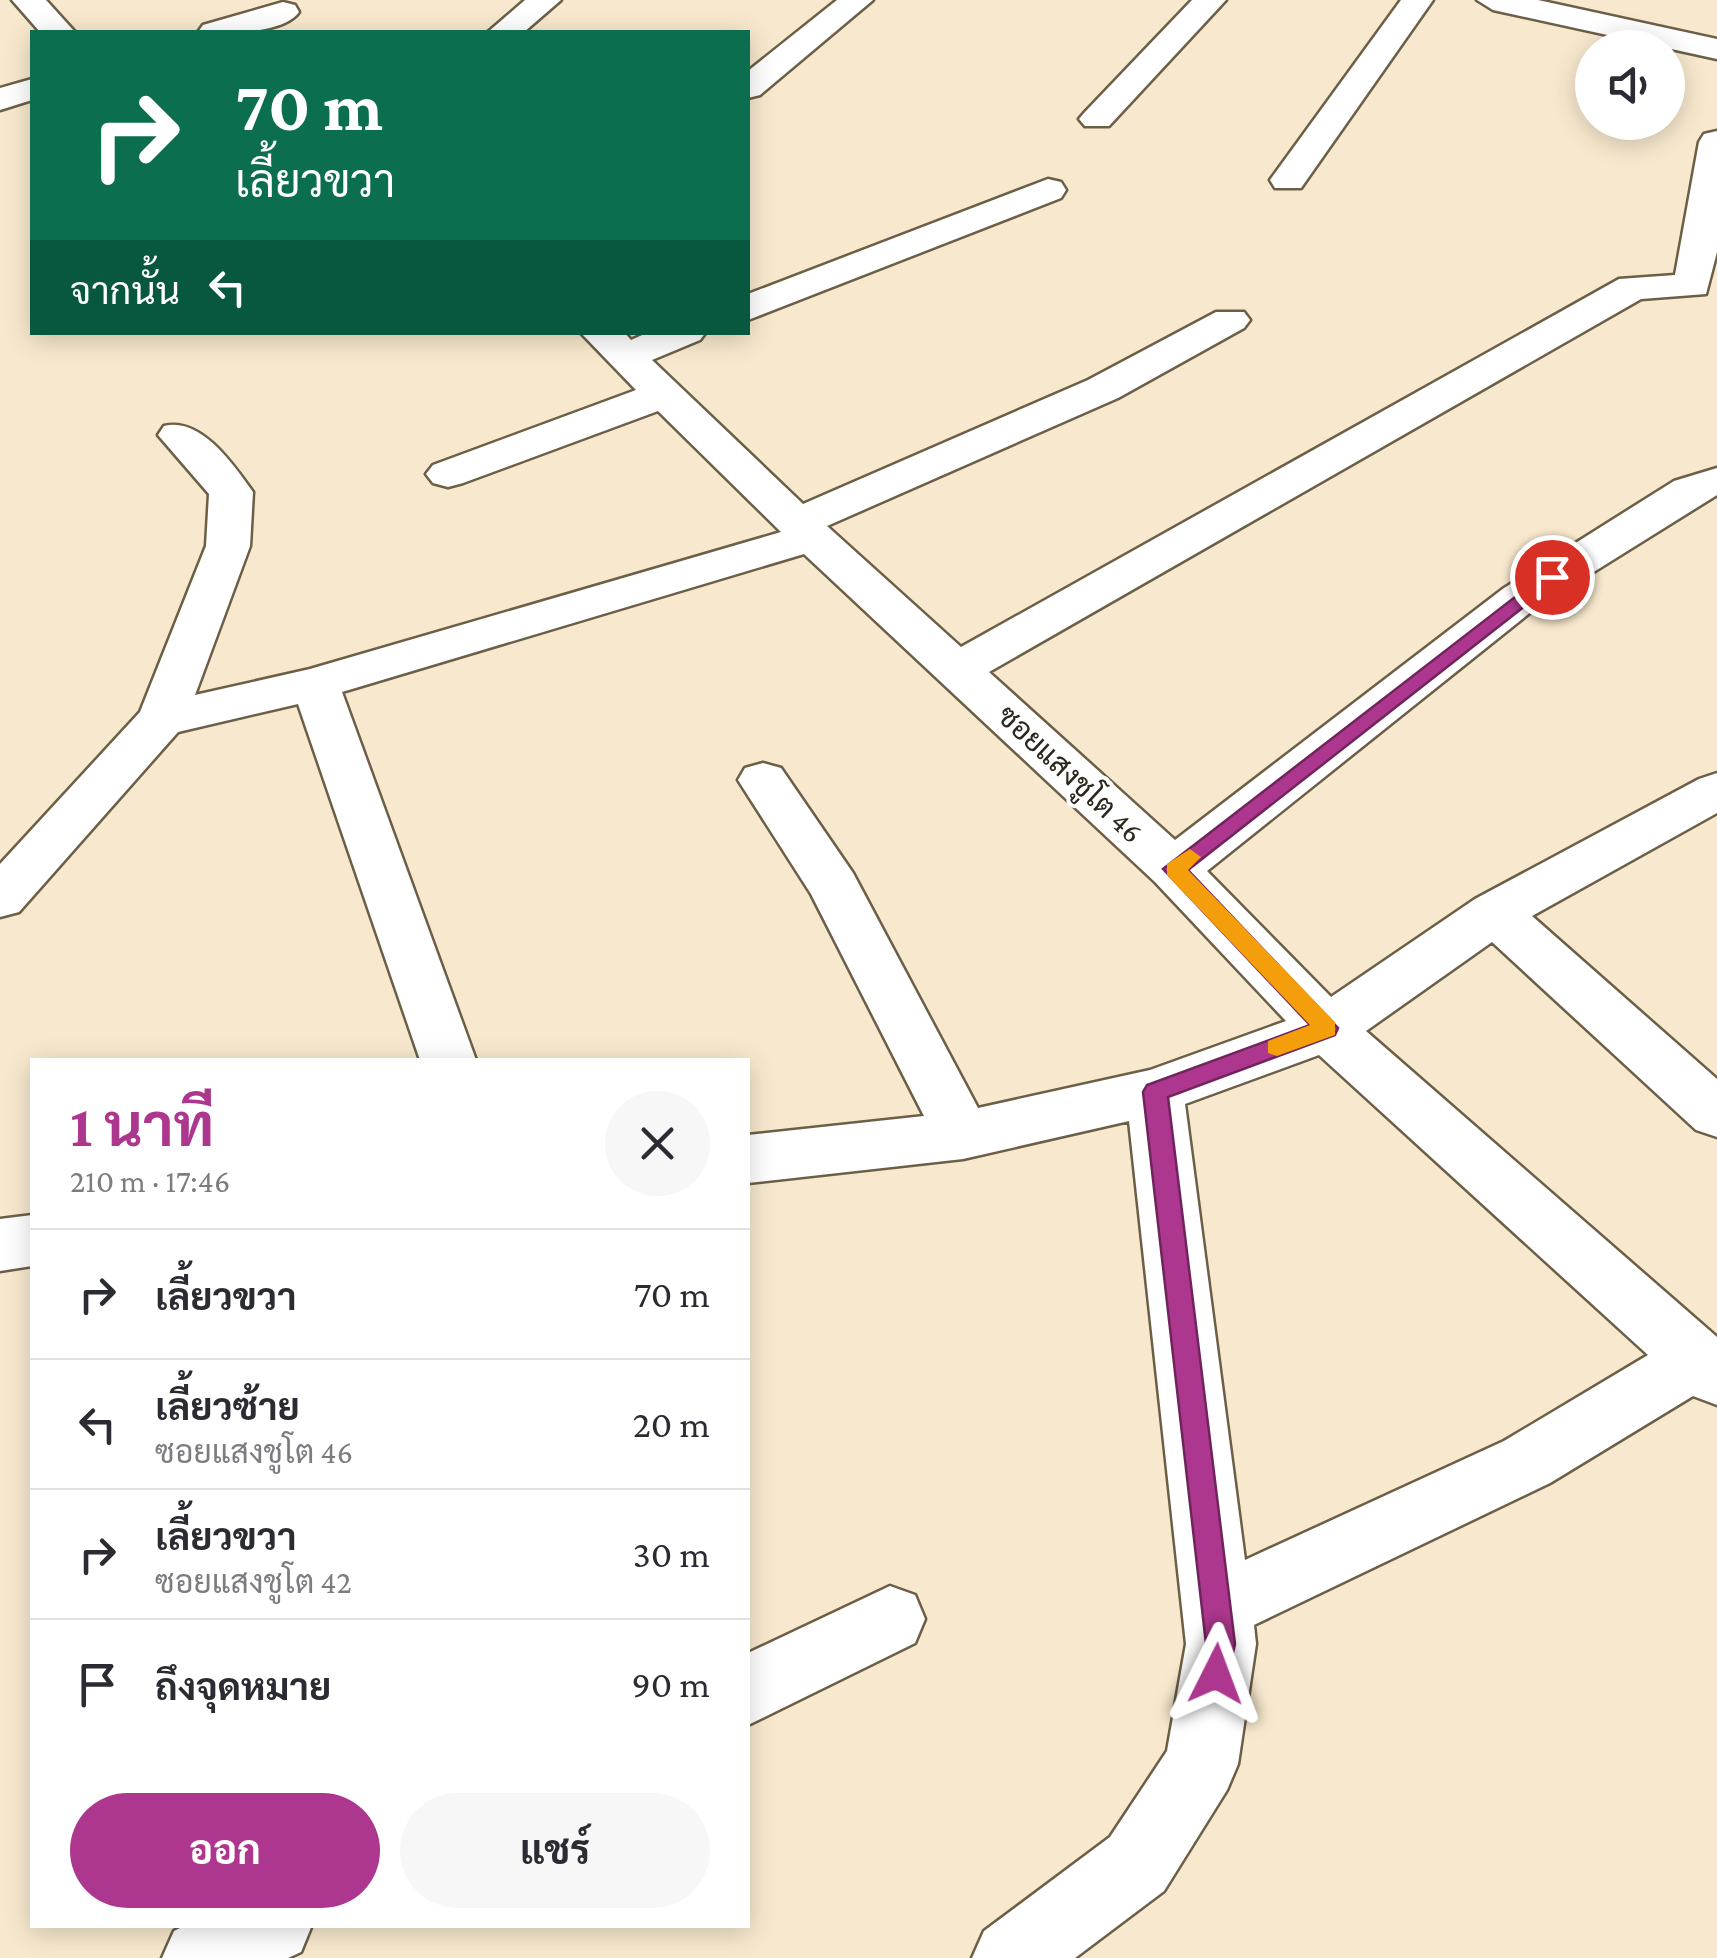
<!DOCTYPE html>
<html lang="th">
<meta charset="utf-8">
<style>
:root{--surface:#fff;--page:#f7f7f7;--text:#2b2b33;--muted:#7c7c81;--line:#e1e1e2;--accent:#ad378e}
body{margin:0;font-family:"Crimson Pro",Sarabun,serif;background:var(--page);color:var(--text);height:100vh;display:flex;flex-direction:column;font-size:38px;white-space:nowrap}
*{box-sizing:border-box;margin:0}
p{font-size:32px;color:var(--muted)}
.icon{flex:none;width:55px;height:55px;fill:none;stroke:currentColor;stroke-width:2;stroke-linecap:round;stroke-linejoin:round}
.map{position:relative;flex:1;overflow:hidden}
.side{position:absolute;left:30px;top:1058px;width:720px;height:870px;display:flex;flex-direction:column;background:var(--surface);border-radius:0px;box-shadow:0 5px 25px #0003}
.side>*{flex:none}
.top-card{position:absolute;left:30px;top:30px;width:720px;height:305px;border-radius:0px;box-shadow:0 5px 25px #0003;background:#0b6e4f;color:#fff;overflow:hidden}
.buttons{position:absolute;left:1575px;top:30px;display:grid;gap:20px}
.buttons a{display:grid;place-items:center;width:110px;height:110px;border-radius:50%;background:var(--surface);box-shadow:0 5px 25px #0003;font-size:50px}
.pin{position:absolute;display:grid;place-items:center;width:85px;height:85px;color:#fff;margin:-42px;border:5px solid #fff;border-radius:50%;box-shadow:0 2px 10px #0007}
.me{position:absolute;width:110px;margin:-55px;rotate:3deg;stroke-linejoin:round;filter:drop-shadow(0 0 8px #0008)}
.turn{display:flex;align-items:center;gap:35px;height:210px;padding:0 40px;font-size:45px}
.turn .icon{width:130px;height:130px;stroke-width:2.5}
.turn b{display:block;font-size:70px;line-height:85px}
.then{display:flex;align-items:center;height:95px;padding:0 40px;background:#0003;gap:20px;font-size:38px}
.round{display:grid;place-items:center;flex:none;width:105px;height:105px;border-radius:52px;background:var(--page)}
.summary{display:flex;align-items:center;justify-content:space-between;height:170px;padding:0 40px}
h1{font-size:60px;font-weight:700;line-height:75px;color:var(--accent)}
.primary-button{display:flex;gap:20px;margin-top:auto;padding:20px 40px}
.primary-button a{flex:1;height:115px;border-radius:60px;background:var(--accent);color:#fff;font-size:40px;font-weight:700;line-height:115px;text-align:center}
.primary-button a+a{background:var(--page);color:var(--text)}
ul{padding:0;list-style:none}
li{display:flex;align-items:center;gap:30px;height:130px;padding:0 40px;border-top:2px solid var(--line)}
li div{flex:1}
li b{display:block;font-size:38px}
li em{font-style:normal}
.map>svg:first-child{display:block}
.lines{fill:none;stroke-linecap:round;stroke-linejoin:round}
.minor-casing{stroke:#6c5f47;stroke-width:5}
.minor{fill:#fff;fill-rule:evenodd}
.route{fill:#ad378e;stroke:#70245c;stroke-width:2.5}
.slow{fill:#f59e0b}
.labels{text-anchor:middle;stroke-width:8;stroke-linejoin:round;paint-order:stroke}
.street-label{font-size:30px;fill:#2c271c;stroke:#fff}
</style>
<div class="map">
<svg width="1717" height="1958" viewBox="0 0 1717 1958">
<rect width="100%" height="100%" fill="#f8e9ce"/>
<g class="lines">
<g class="minor-casing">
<g id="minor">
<polygon points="12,0 46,0 75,32 40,32"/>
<polygon points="525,0 561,0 524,32 488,32"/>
<polygon points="837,0 873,0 760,95 748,98 748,71"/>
<polygon points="1192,0 1226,0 1109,126 1085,126 1079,119 1085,112"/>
<polygon points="1401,0 1433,0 1301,188 1275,188 1270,180"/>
<polygon points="1477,0 1538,0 1717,39 1717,59 1493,10"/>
<path d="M283,2L295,5L299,12C284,34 223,34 198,32L203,25Z"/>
<polygon points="32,79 32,100 0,110 0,88"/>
<path d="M1717,131V252L1706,294L1641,299L989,672L1175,840L1504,588L1674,481L1717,468V495L1536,608L1207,871L1331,997L1475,899L1699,779L1717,773V813L1532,916L1717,1079V1137L1696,1130L1492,942L1366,1031L1717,1337V1405L1693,1396L1550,1483L1254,1625L1256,1644L1238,1764L1227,1790L1164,1891L1075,1958H972L984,1931L1110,1837L1167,1751L1186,1644L1129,1121L963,1159L748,1183V1135L924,1116L811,894L738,780L745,768L763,763L781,768L853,873L978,1108L1150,1070L1286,1021L1155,882L804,554L342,692L476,1060H420L298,704L178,732L19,912L0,917V864L140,712L206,546L209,494L158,435L164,426C201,417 233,464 253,492L250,546L195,695L310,669L781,532L658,411L463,483L448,487L433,483L426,474L433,465L636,390L580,332H624L631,340L649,332H706L700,340L652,360L803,504L1088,380L1216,312H1244L1250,320L1244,328L1118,398L827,526L961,647L1619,279L1675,275L1699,142L1704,134ZM1319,1055L1648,1355L1504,1441L1245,1560L1185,1104Z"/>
<polygon points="1048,179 1061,182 1066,190 1061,198 748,320 748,294"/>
<polygon points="32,1215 32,1266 0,1271 0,1219"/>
<polygon points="890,1586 915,1595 925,1619 915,1643 748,1725 748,1653"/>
<polygon points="186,1925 312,1925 301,1952 288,1958 162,1958 174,1931"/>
</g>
</g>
<use href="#minor" class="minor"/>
</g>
<polygon class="route" points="1546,573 1562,577 1188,870 1338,1028 1335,1035 1168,1097 1235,1644 1226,1684 1216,1688 1205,1684 1201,1674 1206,1644 1143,1092 1147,1085 1310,1025 1163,869"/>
<polygon class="slow" points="1190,849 1201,857 1188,870 1335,1022 1335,1035 1277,1056 1268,1053 1268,1041 1310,1025 1167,875 1167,864"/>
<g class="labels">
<g class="street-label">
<text transform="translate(1070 774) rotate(43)" y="10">ซอยแสงชูโต 46</text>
</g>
</g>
</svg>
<div class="buttons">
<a><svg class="icon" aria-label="sound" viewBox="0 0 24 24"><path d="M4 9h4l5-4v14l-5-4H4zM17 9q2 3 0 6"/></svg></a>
</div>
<div class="pin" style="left:1552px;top:577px;background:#d93025"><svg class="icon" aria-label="arrive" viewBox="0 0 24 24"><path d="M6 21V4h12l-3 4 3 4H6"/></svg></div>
<svg class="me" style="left:1216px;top:1674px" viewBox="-20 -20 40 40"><path d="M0-17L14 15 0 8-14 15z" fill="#ad378e" stroke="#fff" stroke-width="4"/></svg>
<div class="top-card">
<div class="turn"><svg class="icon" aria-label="right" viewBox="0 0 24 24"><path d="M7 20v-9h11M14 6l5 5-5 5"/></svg><div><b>70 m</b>เลี้ยวขวา</div></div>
<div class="then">จากนั้น<svg class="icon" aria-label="left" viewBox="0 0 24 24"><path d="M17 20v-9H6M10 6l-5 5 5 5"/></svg></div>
</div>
<section class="side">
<div class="summary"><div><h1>1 นาที</h1><p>210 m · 17:46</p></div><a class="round"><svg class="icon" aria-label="close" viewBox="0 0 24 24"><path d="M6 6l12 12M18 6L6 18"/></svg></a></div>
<ul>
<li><svg class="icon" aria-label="right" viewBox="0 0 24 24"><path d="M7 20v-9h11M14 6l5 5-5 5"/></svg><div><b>เลี้ยวขวา</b></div><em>70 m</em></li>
<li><svg class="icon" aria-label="left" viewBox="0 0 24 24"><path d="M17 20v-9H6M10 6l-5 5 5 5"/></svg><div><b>เลี้ยวซ้าย</b><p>ซอยแสงชูโต 46</p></div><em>20 m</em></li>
<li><svg class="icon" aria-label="right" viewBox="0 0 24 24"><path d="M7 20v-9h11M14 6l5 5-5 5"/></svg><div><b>เลี้ยวขวา</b><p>ซอยแสงชูโต 42</p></div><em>30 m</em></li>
<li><svg class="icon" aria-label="arrive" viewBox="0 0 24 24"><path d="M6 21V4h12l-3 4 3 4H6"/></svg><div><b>ถึงจุดหมาย</b></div><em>90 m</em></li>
</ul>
<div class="primary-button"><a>ออก</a><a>แชร์</a></div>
</section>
</div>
